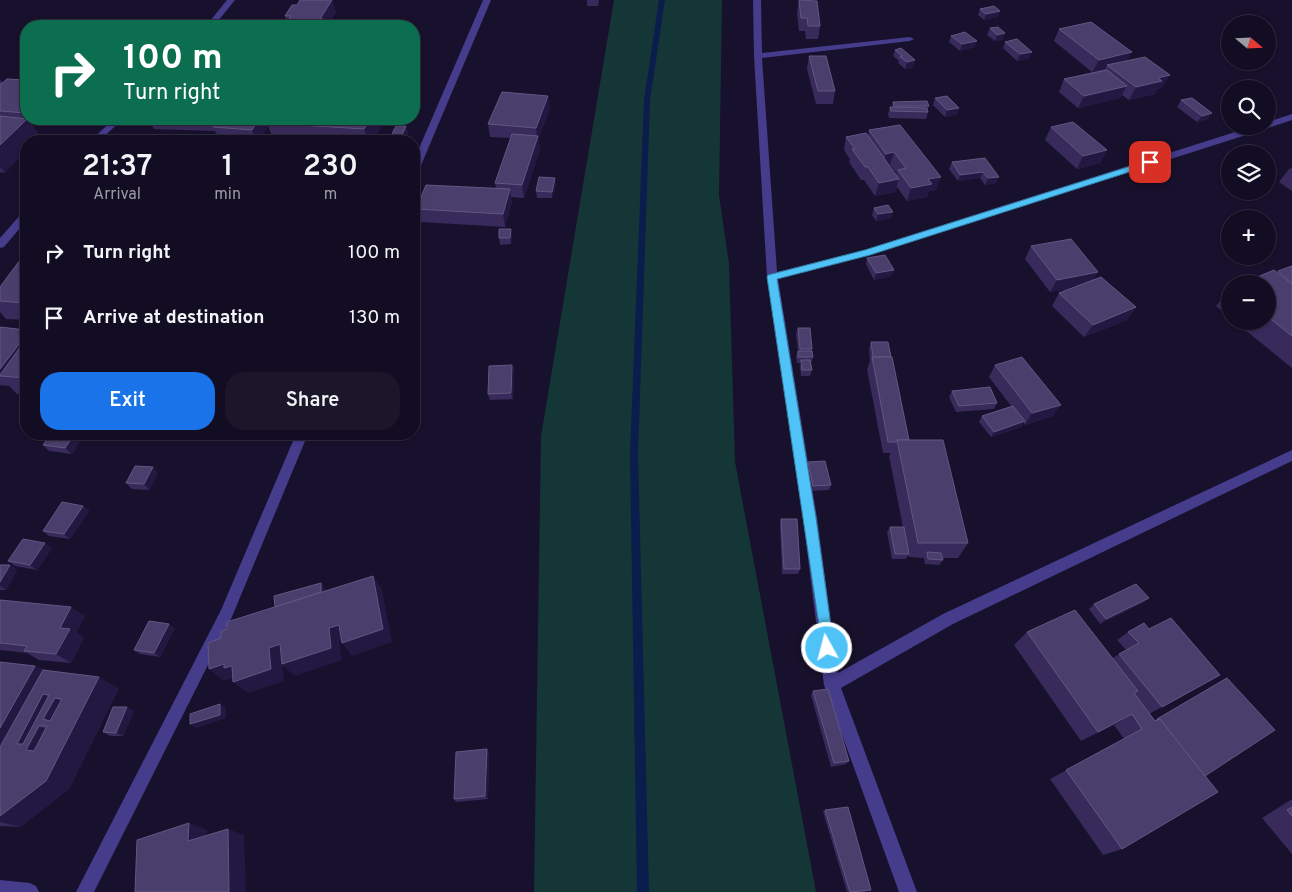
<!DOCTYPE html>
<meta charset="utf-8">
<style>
:root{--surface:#120d22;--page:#1b162a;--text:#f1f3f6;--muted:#9c9ca5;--line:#312d40;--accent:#1a73e8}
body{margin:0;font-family:Overpass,sans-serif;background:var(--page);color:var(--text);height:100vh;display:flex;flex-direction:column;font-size:19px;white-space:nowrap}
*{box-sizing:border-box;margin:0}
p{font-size:16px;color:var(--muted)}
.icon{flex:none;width:28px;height:28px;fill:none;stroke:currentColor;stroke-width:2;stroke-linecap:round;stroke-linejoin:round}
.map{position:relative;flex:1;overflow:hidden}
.drawer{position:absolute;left:20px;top:135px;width:400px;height:305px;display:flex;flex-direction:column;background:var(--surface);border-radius:20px;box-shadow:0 1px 4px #0004,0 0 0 1px var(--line)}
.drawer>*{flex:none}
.hud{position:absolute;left:20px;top:20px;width:400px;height:105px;border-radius:20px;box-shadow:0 1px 4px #0004,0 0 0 1px var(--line);background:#0b6e4f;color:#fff;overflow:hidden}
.needle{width:32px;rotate:109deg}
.tools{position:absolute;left:1221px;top:15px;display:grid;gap:10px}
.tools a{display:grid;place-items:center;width:55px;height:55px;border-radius:50%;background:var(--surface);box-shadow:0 1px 4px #0004,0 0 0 1px var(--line);font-size:25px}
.pin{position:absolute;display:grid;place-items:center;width:42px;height:42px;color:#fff;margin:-21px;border-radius:10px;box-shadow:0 2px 8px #0006}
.me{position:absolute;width:55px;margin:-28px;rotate:353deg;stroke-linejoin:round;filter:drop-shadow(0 0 4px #0008)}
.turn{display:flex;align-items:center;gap:18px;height:105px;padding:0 20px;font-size:22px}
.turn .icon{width:65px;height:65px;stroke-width:2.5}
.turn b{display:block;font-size:35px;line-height:42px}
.eta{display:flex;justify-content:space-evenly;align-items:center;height:85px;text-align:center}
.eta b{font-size:30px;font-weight:600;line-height:35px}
.button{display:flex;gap:10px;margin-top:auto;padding:10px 20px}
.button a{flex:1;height:58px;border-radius:20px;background:var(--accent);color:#fff;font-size:20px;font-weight:600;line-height:58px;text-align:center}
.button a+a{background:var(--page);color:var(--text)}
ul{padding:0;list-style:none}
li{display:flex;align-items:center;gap:15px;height:65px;padding:0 20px}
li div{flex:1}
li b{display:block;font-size:19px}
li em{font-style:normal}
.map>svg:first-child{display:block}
.green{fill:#143637}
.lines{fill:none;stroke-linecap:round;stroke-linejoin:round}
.stream{fill:#0a1d4d;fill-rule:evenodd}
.minor{fill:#453c8c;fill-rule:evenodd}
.wall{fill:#382a5a;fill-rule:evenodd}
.shaded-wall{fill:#231841}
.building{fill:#4a3e6c;stroke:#625783;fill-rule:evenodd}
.route{fill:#4fc3f7;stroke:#337fa1}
</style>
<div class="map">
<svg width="1292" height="892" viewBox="0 0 1292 892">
<rect width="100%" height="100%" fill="#18112d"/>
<polygon class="green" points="614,0 722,0 719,195 729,264 735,462 816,892 534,892 541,436"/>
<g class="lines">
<polygon class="stream" points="659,0 665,0 650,100 638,454 649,892 637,892 630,454 644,100"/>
<g class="minor">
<polygon points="227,0 235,0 214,26 206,26"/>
<polygon points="483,0 491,0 419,170 414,173 414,160"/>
<polygon points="753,0 761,0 762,53 910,37 914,39 910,41 762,58 777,272 864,250 1254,126 1268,126 1268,122 1292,114 1292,120 1271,127 870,255 778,279 817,518 838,673 943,614 1292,450 1292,461 953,624 841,688 917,892 899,892 824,685 803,518 767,277 754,56"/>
<polygon points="114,119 123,119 99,141 90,141"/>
<polygon points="26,212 26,221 4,247 0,248 0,238 22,213"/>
<polygon points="296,434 308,434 231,619 94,892 76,892 221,610"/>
<polygon points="0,880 30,883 36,886 39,892 0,892"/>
</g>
</g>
<g class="wall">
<polygon points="587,0 599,0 598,6 587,6"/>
<polygon points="799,0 820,26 818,39 806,39 805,31 799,31 797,13"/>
<polygon points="980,9 998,17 984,20 978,15"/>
<polygon points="336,12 327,26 286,26 286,25 287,23 285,16"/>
<polygon points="990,28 1003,40 995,41 987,35"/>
<polygon points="1059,29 1127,61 1162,88 1157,89 1155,94 1129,100 1122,95 1120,98 1078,108 1059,92 1064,79 1105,69 1092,72 1054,41"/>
<polygon points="951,36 975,47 960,51 949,42"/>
<polygon points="1005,42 1029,58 1017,61 1003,48"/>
<polygon points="901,48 913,67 905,69 898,63 899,61 893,56 895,50"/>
<polygon points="809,56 835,91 833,104 816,104 807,69"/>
<polygon points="0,80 3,83 26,80 26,119 52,119 44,126 32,125 40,137 36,141 26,141 5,173 0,172"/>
<polygon points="935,98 959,108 957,114 945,117 933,105"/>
<polygon points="1181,100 1208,119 1197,122 1177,107"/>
<polygon points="893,102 929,106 927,110 928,112 926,119 889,118 888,114 890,107 892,107"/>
<polygon points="550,109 538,139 540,149 524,198 511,197 512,202 505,227 420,222 416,209 496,189 495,183 511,138 490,137 488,124"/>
<path d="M148,119H385L373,141H237L220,140L215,131L154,129ZM268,126L274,141L260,140Z"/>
<polygon points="406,126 408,133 404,141 393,141 391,136"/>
<polygon points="1051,127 1107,150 1100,163 1077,169 1045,140"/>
<path d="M869,130L936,190L929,191L927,197L907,201L897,187L895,192L875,196L864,180H861L849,162L850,159L844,150L846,137L868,136ZM889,165H890L897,174L896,175Z"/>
<polygon points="985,158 996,183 985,185 980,178 958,181 949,169 952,162"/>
<polygon points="1292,168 1292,191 1279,182 1289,169"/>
<polygon points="556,184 552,198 537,198 536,191"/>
<polygon points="874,208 891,218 876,221 872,215"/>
<polygon points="512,235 511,244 500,245 499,238"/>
<polygon points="1031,246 1098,272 1093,280 1136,307 1127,320 1084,337 1052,306 1059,293 1074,288 1050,292 1025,259"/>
<polygon points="867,258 894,270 891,276 874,280 866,264"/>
<polygon points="26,261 26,320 6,319 0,312 0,287"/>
<polygon points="1292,266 1292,368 1234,321 1268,321 1268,284 1278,271"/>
<polygon points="1230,289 1230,318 1216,306"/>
<polygon points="0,327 26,330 26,394 17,394 9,386 0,385"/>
<polygon points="798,328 812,349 813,357 811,363 812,370 810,376 801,376 800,367 801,363 797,363 796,357 798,351 796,334"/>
<polygon points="871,342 909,440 968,543 958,558 942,558 943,560 939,565 925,564 924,558 909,557 908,555 906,559 892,559 887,532 890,527 903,527 889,456 891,453 883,453 867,369 870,361 869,349"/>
<polygon points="512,365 514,371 513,399 490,400 488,394"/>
<polygon points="995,365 1053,416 1025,425 1024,423 1021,427 991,437 979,422 982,416 1011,406 989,377"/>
<polygon points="952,391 997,403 994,409 956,412 949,397"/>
<polygon points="74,435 80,441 72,454 49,451 43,445"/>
<polygon points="808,462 831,485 829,490 812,491 806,468"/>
<polygon points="158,473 149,490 132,489 126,483"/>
<polygon points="83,506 89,511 70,539 49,536 43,531"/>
<polygon points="781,519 800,569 798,574 782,574 780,524"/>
<polygon points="52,548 37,570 15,566 8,561"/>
<polygon points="0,565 10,565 17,570 6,590 0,590"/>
<polygon points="1149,598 1143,603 1100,624 1089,609 1094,604"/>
<polygon points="0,600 85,616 76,632 84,638 71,663 39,660 27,653 0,650"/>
<polygon points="175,628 160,657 140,654 134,650"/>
<polygon points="1149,629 1220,675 1149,714 1155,720 1227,678 1205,776 1122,849 1103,855 1050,779 1124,739 1114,725 1081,741 1014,645 1027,632 1113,658 1126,650 1117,640 1128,632"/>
<polygon points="0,662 35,666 44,670 119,688 69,789 20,827 0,826"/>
<polygon points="813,691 849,761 846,764 831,767 811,695"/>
<polygon points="134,711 123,736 110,736 103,732"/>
<polygon points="487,749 489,752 488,799 456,802 454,799"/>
<polygon points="1292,799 1292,854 1262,818"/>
<polygon points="825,810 871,890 868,891 861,892 847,892 823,812"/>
</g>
<g class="shaded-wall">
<polygon points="332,0 336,12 327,26 319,26 320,19"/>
<polygon points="1000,11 998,17 984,20 986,14"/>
<polygon points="1005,33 1003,40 995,41 997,35"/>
<polygon points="977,41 975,47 960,51 962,44"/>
<polygon points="1032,52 1029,58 1017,61 1020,54"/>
<polygon points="1132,52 1125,65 1107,65 1105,69 1092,72 1099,60"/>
<polygon points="915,60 913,67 905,69 907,62"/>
<polygon points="1170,75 1162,88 1157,89 1155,94 1129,100 1136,87 1158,78"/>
<polygon points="1127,86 1120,98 1078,108 1084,96"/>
<polygon points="548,96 550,109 538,139 540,149 524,198 522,185 537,138 536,128"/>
<polygon points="959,108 957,114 945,117 947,110"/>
<polygon points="1212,113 1208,119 1197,122 1202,116"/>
<polygon points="27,119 40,137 36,141 26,141 26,151 5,173 0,167 0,145"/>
<polygon points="39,119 52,119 44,126"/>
<polygon points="211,119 224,119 215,127"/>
<polygon points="259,119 273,119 267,123 268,126 259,141 257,141 252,130"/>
<polygon points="370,119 385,119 373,141 368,141 364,129"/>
<polygon points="406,126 408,133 404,141 402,141 401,137"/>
<polygon points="1107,150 1100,163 1077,169 1083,156"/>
<polygon points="894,152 890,165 882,167 886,154"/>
<polygon points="983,172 980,178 958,181 960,175"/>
<polygon points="941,177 936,190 929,191 927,197 907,201 911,188 928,179"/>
<polygon points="999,177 996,183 985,185 988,178"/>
<polygon points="555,178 556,184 552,198 552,192"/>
<polygon points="899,179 895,192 875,196 879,183"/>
<polygon points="510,189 512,202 505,227 503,214"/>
<polygon points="893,212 891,218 876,221 878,214"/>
<polygon points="511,229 512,235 511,244 510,238"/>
<polygon points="894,270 891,276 874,280 876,273"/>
<polygon points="1098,272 1090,285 1050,292 1057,280"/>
<polygon points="1136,307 1127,320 1084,337 1093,325"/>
<polygon points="26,335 26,363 0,376 0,369"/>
<polygon points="512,365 514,371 513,399 511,393"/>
<polygon points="1061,405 1053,416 1025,425 1032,413"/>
<polygon points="1025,421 1021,427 991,437 994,432"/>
<polygon points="74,435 80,441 72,454 65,448"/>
<polygon points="153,467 158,473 149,490 144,484"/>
<polygon points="83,506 89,511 70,539 64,534"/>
<polygon points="45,543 52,548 37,570 30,565"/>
<polygon points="10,565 17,570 6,590 0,586 0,582"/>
<polygon points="373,576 382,590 392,642 352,656 342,643"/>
<polygon points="321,583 325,588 326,602 279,615"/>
<polygon points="1149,598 1143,603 1100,624 1106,619"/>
<polygon points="71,607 85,616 76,632 84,638 71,663 56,654 60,628"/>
<polygon points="169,624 175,628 160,657 154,653"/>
<polygon points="339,625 350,638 339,641 342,660 295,676 282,665 284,681 248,693 233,682 235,677 224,681 209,669 224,664 232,666 269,648"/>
<polygon points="35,666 57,678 43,694 54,700 55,698 76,709 47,726 39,726 62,736 0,782 0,728"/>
<polygon points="99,677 119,688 69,789 20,827 0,822 0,816"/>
<polygon points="220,704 226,708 226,718 196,728 190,724"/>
<polygon points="127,707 134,711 123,736 116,733"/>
<polygon points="1132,714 1114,725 1081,741"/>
<polygon points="487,749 489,752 488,799 485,796"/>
<polygon points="189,823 207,830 206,847 188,841"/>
<polygon points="228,829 244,835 246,892 229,892"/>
</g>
<g class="building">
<polygon points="300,0 332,0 320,19 323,19 319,26 286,25 291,16 285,16 292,5 297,5"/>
<polygon points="799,0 817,1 820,26 808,26 807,18 801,18"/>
<polygon points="994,6 1000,11 986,14 980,9"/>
<polygon points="1091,22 1132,52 1099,60 1059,29"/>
<polygon points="998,27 1005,33 997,35 990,28"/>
<polygon points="965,32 977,41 962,44 951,36"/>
<polygon points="1017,39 1032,52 1020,54 1005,42"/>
<polygon points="901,48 915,60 907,62 900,57 902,56 895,50"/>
<polygon points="809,56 826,56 835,91 818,91"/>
<polygon points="1145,57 1170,75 1158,78 1162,81 1136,87 1107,65"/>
<polygon points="1107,70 1127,86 1084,96 1064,79"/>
<polygon points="7,79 26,80 26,113 0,111 0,85"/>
<polygon points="502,92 548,96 536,128 488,124"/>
<polygon points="947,96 959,108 947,110 935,98"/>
<polygon points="1192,98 1212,113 1202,116 1181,100"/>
<polygon points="927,101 929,106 894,106 893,102"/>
<polygon points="890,107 927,108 928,112 891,111"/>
<polygon points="0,116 27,119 0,145"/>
<polygon points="219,119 259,119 252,130 213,127"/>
<polygon points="270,119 370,119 364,129 267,123"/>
<polygon points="1073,122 1107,150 1083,156 1051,127"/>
<polygon points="900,125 941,177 928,179 932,184 911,188 898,170 906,168 894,152 886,154 869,130"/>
<polygon points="396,126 406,126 401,137 391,136"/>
<polygon points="866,133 899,179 879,183 868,167 865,167 852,149 855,149 846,137"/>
<polygon points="512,134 538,136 522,185 495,183"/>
<polygon points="248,139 282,141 247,141"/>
<polygon points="301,140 339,141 300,141"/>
<polygon points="985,158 999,177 988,178 983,172 960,175 952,162"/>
<polygon points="539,177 555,178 552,192 536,191"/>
<polygon points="426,185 510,189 503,214 416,209"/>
<polygon points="888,205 893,212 878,214 874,208"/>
<polygon points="499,229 511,229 510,238 499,238"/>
<polygon points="1071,239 1098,272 1057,280 1031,246"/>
<polygon points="885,255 894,270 876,273 867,258"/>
<polygon points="20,260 26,261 26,303 0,301 0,287"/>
<polygon points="1292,266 1292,283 1278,271"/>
<polygon points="1274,270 1292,284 1292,336 1268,317 1268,284 1241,284"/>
<polygon points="1101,277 1136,307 1093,325 1059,293"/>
<polygon points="0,327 26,330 26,335 0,369"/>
<polygon points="798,328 810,328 812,349 800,349"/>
<polygon points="26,339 26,378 0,376 0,375"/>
<polygon points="871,342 888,342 891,357 873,357"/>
<polygon points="798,351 812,351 813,357 798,357"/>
<polygon points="872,357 892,357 909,440 897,440 896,442 888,442"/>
<polygon points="1022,357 1061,405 1032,413 995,365"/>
<polygon points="801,360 810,360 812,370 802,370"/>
<polygon points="512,365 511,393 488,394 489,366"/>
<polygon points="990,387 997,403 959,406 952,391"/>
<polygon points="1013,406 1025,421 994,432 982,416"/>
<polygon points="51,434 63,434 74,435 65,448 43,445"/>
<polygon points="897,440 943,440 968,543 918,543"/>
<polygon points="825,461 831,485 813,486 808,462"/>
<polygon points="135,466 153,467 144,484 126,483"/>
<polygon points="62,502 83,506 64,534 43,531"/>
<polygon points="781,519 797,519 800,569 784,569"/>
<polygon points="890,527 904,527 909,554 895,554"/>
<polygon points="23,539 45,543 30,565 8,561"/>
<polygon points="927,552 941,553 943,560 928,559"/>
<polygon points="0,565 10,565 0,582"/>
<polygon points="373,576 383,629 342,643 339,625 329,628 331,648 282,664 280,644 269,648 271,669 233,682 232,666 224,668 224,664 209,669 208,643 221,638 221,631 227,629 227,622"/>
<polygon points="321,583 321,592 275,607 274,596"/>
<polygon points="1136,584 1149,598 1106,619 1094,604"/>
<polygon points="0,600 71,607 60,628 70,629 56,654 24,651 27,646 0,643"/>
<polygon points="1075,610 1138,691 1134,693 1155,721 1160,719 1218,792 1122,849 1066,770 1142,729 1132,714 1098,732 1027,632"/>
<polygon points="1171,618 1220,675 1162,707 1119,654 1139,643 1128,632 1144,623 1149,629"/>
<polygon points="149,621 169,624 154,653 134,650"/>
<polygon points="0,662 35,666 0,728"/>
<path d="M43,670L99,677L46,781L0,816V747ZM43,694L49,695L23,744H17ZM55,698L62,699L50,721L43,719ZM39,726H47L34,751L26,750Z"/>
<polygon points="1227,678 1275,730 1205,776 1160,719 1158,720 1157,719"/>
<polygon points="828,689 849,761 834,763 813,691"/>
<polygon points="220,704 220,715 190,724 190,714"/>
<polygon points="113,707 127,707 116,733 103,732"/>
<polygon points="487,749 485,796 454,799 456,752"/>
<polygon points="848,807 871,890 850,892 825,810"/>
<polygon points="1292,807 1292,816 1287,810"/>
<polygon points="189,823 188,841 228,829 229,892 135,892 137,840"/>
</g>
<polygon class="route" points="1150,160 1154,161 1154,164 870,255 777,279 816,518 834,648 832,652 827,654 823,652 767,277 768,275 865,250"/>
</svg>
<div class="tools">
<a><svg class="needle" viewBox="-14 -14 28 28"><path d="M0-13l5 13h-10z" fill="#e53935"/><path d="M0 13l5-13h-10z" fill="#9c9ca5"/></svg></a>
<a><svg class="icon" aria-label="search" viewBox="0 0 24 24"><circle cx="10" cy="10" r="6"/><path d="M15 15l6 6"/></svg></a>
<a><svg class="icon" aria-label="layers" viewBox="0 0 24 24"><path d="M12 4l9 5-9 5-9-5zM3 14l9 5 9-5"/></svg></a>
<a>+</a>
<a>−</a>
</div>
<div class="pin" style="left:1150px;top:162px;background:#d93025"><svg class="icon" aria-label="arrive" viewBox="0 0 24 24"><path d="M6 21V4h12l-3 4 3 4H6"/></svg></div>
<svg class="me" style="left:827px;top:648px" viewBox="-20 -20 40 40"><circle r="17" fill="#4fc3f7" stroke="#fff" stroke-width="3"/><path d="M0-11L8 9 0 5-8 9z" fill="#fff"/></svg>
<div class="hud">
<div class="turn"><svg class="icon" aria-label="right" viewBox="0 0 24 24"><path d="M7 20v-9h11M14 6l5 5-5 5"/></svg><div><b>100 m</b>Turn right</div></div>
</div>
<section class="drawer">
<div class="eta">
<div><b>21:37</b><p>Arrival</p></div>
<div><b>1</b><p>min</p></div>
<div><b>230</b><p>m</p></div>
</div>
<ul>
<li><svg class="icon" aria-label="right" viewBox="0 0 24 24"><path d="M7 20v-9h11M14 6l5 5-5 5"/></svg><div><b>Turn right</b></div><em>100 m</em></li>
<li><svg class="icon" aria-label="arrive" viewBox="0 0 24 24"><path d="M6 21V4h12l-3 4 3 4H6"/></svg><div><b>Arrive at destination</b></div><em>130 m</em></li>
</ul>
<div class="button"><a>Exit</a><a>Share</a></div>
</section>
</div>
